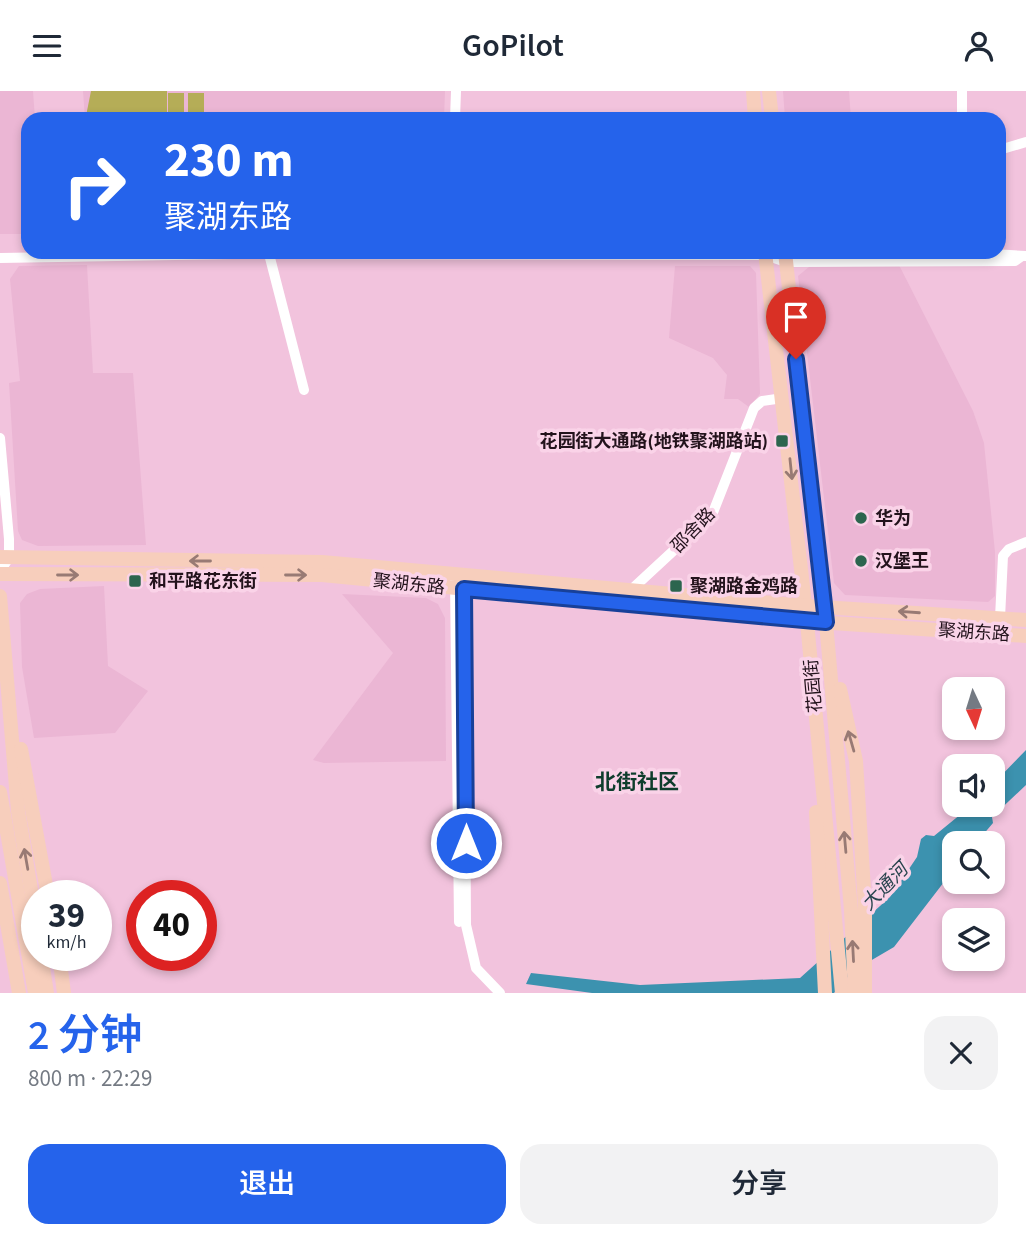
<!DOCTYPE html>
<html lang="zh">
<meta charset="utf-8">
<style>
:root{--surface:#fff;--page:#f2f2f3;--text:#1f2937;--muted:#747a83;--accent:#2563eb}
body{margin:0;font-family:"Source Sans 3","Noto Sans SC",sans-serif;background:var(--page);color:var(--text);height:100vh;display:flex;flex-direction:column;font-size:26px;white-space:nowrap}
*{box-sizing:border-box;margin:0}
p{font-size:23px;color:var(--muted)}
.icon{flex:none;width:38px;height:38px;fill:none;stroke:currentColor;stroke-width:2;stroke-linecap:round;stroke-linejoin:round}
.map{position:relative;height:902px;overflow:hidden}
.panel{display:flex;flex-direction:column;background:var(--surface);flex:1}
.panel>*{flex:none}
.hud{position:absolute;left:21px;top:21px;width:985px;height:147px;border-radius:21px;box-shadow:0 4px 10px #0003;background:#2563eb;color:#fff;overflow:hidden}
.needle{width:46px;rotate:176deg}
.buttons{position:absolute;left:942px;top:586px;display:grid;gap:14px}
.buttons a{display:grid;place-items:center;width:63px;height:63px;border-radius:14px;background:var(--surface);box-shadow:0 4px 10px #0003;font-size:35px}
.speed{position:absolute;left:21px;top:789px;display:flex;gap:14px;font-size:35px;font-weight:700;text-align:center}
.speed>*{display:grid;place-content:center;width:91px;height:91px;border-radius:50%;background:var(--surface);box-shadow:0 4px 10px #0003;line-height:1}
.speed small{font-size:18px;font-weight:400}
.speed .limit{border:10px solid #d22;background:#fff;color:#111}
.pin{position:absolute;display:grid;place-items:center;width:60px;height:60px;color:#fff;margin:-72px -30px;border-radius:50% 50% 50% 0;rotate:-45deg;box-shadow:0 0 7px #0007}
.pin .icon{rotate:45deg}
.me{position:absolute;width:77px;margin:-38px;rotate:0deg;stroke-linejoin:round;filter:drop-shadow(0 0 5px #0008)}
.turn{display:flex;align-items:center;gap:24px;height:147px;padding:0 28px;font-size:32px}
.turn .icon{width:91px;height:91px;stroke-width:2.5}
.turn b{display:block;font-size:49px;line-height:60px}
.round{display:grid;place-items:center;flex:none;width:74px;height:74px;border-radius:21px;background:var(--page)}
.summary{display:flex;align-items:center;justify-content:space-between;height:119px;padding:0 28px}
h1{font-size:42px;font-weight:600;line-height:52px;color:var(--accent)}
.cta{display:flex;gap:14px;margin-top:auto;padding:14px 28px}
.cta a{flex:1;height:80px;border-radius:21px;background:var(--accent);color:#fff;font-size:28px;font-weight:600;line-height:80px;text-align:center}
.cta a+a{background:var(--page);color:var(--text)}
header{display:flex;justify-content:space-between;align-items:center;height:91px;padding:0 28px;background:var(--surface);font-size:32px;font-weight:600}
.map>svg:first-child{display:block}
.built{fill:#ebb6d4}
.green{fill:#b5ad57}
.water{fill:#3c92af}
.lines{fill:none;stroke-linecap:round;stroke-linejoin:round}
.minor{stroke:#fff;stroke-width:10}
.major{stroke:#f7cebc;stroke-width:14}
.oneway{stroke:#987a74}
.route-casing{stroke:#184099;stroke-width:18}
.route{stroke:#2563eb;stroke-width:12}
.poi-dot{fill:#2c654e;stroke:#fad3e8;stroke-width:2.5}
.labels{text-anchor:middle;stroke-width:7;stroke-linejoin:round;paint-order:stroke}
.poi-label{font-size:18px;font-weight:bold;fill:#23131c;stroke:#fad3e8;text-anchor:start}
.street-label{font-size:18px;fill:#23131c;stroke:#fad3e8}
.water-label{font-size:19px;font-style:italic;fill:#29444e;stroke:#fad3e8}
.quarter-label{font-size:21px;font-weight:bold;fill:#0e3d2c;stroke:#fad3e8}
</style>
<header><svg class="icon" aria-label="menu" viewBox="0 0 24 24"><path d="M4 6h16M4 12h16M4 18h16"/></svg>GoPilot<svg class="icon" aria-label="person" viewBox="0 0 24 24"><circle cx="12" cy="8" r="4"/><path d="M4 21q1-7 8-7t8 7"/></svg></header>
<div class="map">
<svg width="1026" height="902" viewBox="0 0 1026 902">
<rect width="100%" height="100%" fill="#f2c3dd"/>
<g class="built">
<polygon points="0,0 33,0 35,28 28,28 28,143 0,143"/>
<polygon points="83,0 445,0 444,28 85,28"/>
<polygon points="783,0 849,0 851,28 785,28"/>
<polygon points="87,174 93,282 133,282 146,454 38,455 22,449 18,440 9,292 20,290 10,188 19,175"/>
<polygon points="899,174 973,320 984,352 995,461 995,505 988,511 845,504 834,492 798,185 809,176"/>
<polygon points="675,175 750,175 756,182 760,303 749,316 738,308 724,308 727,284 713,267 669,247"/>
<polygon points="104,495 108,575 148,600 115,642 34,647 22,576 20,512 27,503 40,498"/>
<polygon points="342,503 426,507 438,513 445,527 446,670 324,672 313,669 393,562"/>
</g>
<g class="green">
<polygon points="91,0 167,0 167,28 91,28 91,25 86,25"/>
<rect x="168" y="2" width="16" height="26"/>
<rect x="188" y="2" width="16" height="26"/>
</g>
<polygon class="water" points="1026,659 1026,694 992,726 993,732 976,752 954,752 954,778 894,856 853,880 834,902 592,902 526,893 531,882 640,894 800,887 890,806 917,766 921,748 926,744 934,745 972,714 992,714 992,694"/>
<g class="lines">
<g class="minor">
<polyline points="962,0 962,28"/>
<polyline points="455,28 456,0"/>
<polyline points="999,59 1026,51"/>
<polyline points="960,161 1026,165"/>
<polyline points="269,163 304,299"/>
<polyline points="765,164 786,171 1015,170 1022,165"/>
<polyline points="0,167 234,163 765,164 775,161"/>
<polyline points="0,347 9,448 9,467 0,480"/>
<polyline points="455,490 459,831"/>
<polyline points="464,492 466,834 476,877 500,902"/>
<polyline points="631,499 712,424 754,317 762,310 783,307"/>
<polyline points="1000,527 1003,465 1009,458 1026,451"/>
</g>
<g class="major">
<polyline points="753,0 755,28"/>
<polyline points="769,0 772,28"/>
<polyline points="765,161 807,531 842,902"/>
<polyline points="785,161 826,531 851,819 855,902"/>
<polyline points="0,466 322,471 806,515 1026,529"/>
<polyline points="0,483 322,484 787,529 1026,545"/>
<polyline points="0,505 18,720 37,835"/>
<polyline points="840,598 856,670 865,815 865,902"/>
<polyline points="21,658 48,805"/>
<polyline points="0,701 35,902"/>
<polyline points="816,721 825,902"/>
<polyline points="0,792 19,902"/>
<polyline points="41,864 47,902"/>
<polyline points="59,864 64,902"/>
</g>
</g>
<defs><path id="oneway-shaft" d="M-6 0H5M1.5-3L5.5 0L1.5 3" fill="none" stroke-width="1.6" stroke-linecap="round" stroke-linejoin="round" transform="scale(1.75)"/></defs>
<g class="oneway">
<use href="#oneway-shaft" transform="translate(791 378) rotate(84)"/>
<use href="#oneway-shaft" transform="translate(200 470) rotate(-180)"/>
<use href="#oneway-shaft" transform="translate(68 484)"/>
<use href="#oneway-shaft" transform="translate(296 484)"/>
<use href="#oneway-shaft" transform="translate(909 521) rotate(-176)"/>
<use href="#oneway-shaft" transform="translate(851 650) rotate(-106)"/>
<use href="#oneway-shaft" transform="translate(845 751) rotate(-95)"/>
<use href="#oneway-shaft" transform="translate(26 768) rotate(-100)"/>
<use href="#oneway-shaft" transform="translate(853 860) rotate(-93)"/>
</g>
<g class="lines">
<g class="route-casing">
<polyline id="route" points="466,752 464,498 826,531 796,268"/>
</g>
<use href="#route" class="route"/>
</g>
<g class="poi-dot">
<rect x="775" y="343" width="14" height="14" rx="3.5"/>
<circle cx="861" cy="427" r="7"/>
<circle cx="861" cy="470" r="7"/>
<rect x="128" y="483" width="14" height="14" rx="3.5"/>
<rect x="669" y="488" width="14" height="14" rx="3.5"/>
</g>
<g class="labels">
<g class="poi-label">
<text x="768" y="356" text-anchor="end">花园街大通路(地铁聚湖路站)</text>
<text x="875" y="433">华为</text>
<text x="875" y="476">汉堡王</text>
<text x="149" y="496">和平路花东街</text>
<text x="690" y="501">聚湖路金鸡路</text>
</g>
<g class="street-label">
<text transform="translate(693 439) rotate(-46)" y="6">邵舍路</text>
<text transform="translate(409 493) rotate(6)" y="6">聚湖东路</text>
<text transform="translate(974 541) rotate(4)" y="6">聚湖东路</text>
<text transform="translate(813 595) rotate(-95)" y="6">花园街</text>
</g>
<g class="water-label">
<text transform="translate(884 795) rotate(-46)" y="7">大通河</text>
</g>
<g class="quarter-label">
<text x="637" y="698">北街社区</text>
</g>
</g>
</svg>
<div class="buttons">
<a><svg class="needle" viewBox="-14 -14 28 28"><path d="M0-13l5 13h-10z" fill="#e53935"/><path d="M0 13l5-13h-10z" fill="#747a83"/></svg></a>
<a><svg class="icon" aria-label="sound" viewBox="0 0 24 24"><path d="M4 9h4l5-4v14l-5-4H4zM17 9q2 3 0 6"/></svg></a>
<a><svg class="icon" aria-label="search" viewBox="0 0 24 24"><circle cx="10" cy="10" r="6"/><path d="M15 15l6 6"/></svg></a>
<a><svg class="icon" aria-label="layers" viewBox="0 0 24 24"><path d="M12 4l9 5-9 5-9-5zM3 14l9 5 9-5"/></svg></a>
</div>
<div class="speed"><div>39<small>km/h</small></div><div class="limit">40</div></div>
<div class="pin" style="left:796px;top:268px;background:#d93025"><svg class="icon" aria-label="arrive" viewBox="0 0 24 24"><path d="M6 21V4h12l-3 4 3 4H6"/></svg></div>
<svg class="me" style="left:466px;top:752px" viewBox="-20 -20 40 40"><circle r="17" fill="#2563eb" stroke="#fff" stroke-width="3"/><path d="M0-11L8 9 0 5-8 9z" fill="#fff"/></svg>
<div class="hud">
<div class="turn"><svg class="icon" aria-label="right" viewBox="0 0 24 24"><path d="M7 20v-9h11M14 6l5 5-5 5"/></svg><div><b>230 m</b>聚湖东路</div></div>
</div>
</div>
<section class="panel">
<div class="summary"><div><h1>2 分钟</h1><p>800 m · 22:29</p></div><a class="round"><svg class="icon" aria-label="close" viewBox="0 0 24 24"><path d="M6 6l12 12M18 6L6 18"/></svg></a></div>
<div class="cta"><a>退出</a><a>分享</a></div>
</section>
